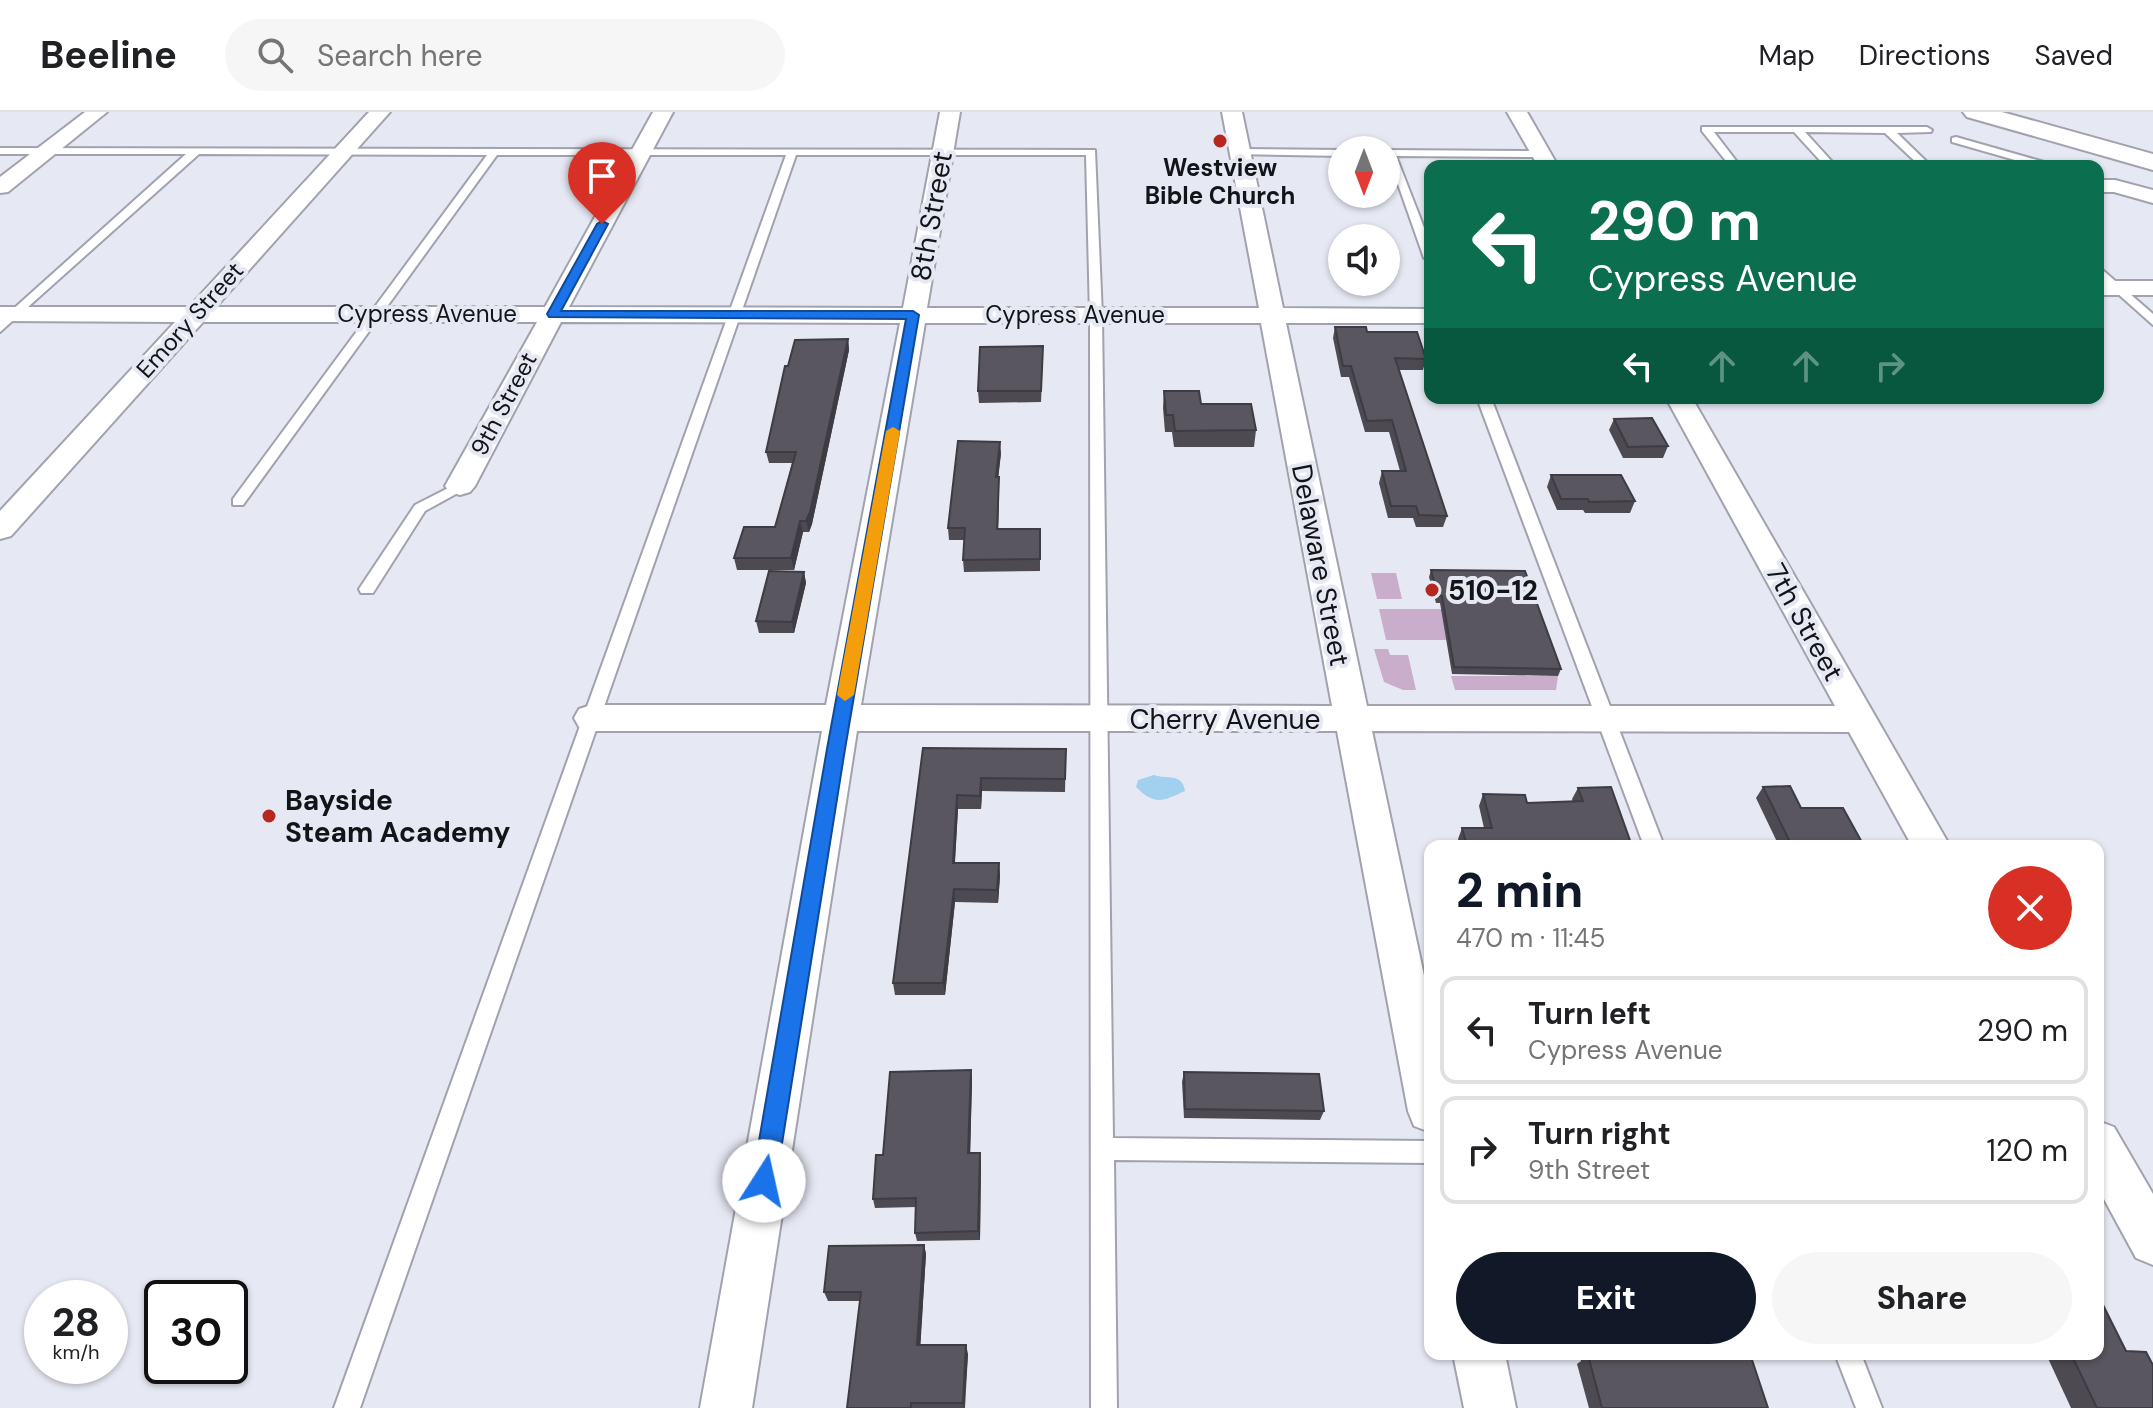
<!DOCTYPE html>
<meta charset="utf-8">
<style>
:root{--surface:#fff;--page:#f6f6f6;--text:#202124;--muted:#757577;--line:#e0e0e0;--accent:#111827}
body{margin:0;font-family:"DM Sans",sans-serif;background:var(--page);color:var(--text);height:100vh;display:flex;flex-direction:column;font-size:30px;white-space:nowrap}
*{box-sizing:border-box;margin:0}
p{font-size:26px;color:var(--muted)}
.icon{flex:none;width:44px;height:44px;fill:none;stroke:currentColor;stroke-width:2;stroke-linecap:round;stroke-linejoin:round}
.map{position:relative;flex:1;overflow:hidden}
.panel{position:absolute;left:1424px;top:728px;width:680px;height:520px;display:flex;flex-direction:column;background:var(--surface);border-radius:16px;box-shadow:0 2px 6px #0004}
.panel>*{flex:none}
.top-card{position:absolute;left:1424px;top:48px;width:680px;height:244px;border-radius:16px;box-shadow:0 2px 6px #0004;background:#0b6e4f;color:#fff;overflow:hidden}
.needle{width:52px;rotate:180deg}
.buttons{position:absolute;left:1328px;top:24px;display:grid;gap:16px}
.buttons a{display:grid;place-items:center;width:72px;height:72px;border-radius:50%;background:var(--surface);box-shadow:0 2px 6px #0004;font-size:40px}
.speed{position:absolute;left:24px;top:1168px;display:flex;gap:16px;font-size:40px;font-weight:700;text-align:center}
.speed>*{display:grid;place-content:center;width:104px;height:104px;border-radius:50%;background:var(--surface);box-shadow:0 2px 6px #0004;line-height:1}
.speed small{font-size:20px;font-weight:400}
.speed .limit{border:4px solid #111;border-radius:12px;background:#fff;color:#111}
.pin{position:absolute;display:grid;place-items:center;width:68px;height:68px;color:#fff;margin:-82px -34px;border-radius:50% 50% 50% 0;rotate:-45deg;box-shadow:0 0 8px #0007}
.pin .icon{rotate:45deg}
.me{position:absolute;width:88px;margin:-44px;rotate:10deg;stroke-linejoin:round;filter:drop-shadow(0 0 6px #0008)}
.turn{display:flex;align-items:center;gap:28px;height:168px;padding:0 32px;font-size:36px}
.turn .icon{width:104px;height:104px;stroke-width:2.5}
.turn b{display:block;font-size:56px;line-height:68px}
.lanes{display:flex;align-items:center;height:76px;padding:0 32px;background:#0003;justify-content:center;gap:40px;direction:ltr}
.lanes .off{opacity:.35}
.round{display:grid;place-items:center;flex:none;width:84px;height:84px;border-radius:42px;background:var(--page)}
.overview{display:flex;align-items:center;justify-content:space-between;height:136px;padding:0 32px}
h1{font-size:48px;font-weight:800;line-height:60px;color:var(--accent)}
.cta{display:flex;gap:16px;margin-top:auto;padding:16px 32px}
.cta a{flex:1;height:92px;border-radius:48px;background:var(--accent);color:#fff;font-size:32px;font-weight:800;line-height:92px;text-align:center}
.cta a+a{background:var(--page);color:var(--text)}
ul{padding:0;list-style:none}
li{display:flex;align-items:center;gap:24px;height:108px;margin:0 16px 12px;padding:0 16px;border:4px solid var(--line);border-radius:16px}
li div{flex:1}
li b{display:block;font-size:30px}
li em{font-style:normal}
header{display:flex;align-items:center;gap:48px;box-sizing:border-box;height:112px;padding:0 40px;background:var(--surface);border-bottom:2px solid var(--line)}
header strong{font-size:38px}
nav{display:flex;gap:44px;margin-inline-start:auto;font-size:28px}
.search{width:560px;height:72px;background:var(--page);display:flex;align-items:center;gap:20px;box-sizing:border-box;padding:0 28px;border-radius:44px;color:var(--muted);font-size:30px}
.map>svg:first-child{display:block}
.green{fill:#c9adcb}
.water{fill:#a1d1ef}
.lines{fill:none;stroke-linecap:round;stroke-linejoin:round}
.lane-casing{stroke:#a1a2ad;stroke-width:4}
.street-casing{stroke:#a1a2ad;stroke-width:4}
.highway-casing{stroke:#a1a2ad;stroke-width:4}
.lane{fill:#fff;fill-rule:evenodd}
.street{fill:#fff;fill-rule:evenodd}
.highway{fill:#fff;fill-rule:evenodd}
.wall{fill:#4d4a52}
.shaded-wall{fill:#3e3c42}
.building{fill:#59565f;stroke:#3e3c42;stroke-width:2}
.route{fill:#1a73e8;stroke:#114b97;stroke-width:2}
.slow{fill:#f59e0b}
.poi-dot{fill:#b6281d;stroke:#e6e8f3;stroke-width:3}
.labels{text-anchor:middle;stroke-width:8;stroke-linejoin:round;paint-order:stroke}
.far-poi-label{font-size:24px;font-weight:bold;fill:#131418;stroke:#e6e8f3}
.far-street-label{font-size:24px;fill:#131418;stroke:#e6e8f3}
.street-label{font-size:28px;fill:#131418;stroke:#e6e8f3}
.poi-label{font-size:28px;font-weight:bold;fill:#131418;stroke:#e6e8f3;text-anchor:start}
</style>
<header>
<strong>Beeline</strong>
<div class="search"><svg class="icon" aria-label="search" viewBox="0 0 24 24"><circle cx="10" cy="10" r="6"/><path d="M15 15l6 6"/></svg>Search here</div>
<nav><a>Map</a><a>Directions</a><a>Saved</a></nav>
</header>
<div class="map">
<svg width="2153" height="1296" viewBox="0 0 2153 1296">
<rect width="100%" height="100%" fill="#e6e8f3"/>
<g class="green">
<polygon points="1396,461 1402,487 1377,487 1371,461"/>
<polygon points="1379,497 1457,497 1485,528 1386,528"/>
<polygon points="1374,537 1388,537 1390,543 1408,543 1416,578 1403,578 1384,570"/>
<polygon points="1451,564 1558,564 1556,578 1455,578"/>
</g>
<path class="water" d="M1154,663C1167,668 1182,660 1185,679C1163,689 1155,694 1136,675L1138,668Z"/>
<g class="lines">
<g class="lane-casing">
<g id="lane">
<polygon points="1702,15 1927,15 1932,18 1931,20 1897,21 1931,54 1920,54 1885,21 1805,20 1836,54 1825,54 1794,20 1714,20 1740,54 1730,54 1702,19"/>
<polygon points="1956,25 2051,52 2052,54 2036,54 1952,30 1952,26"/>
<polygon points="0,36 1095,38 1102,204 1113,1026 1430,1029 1430,1051 1114,1048 1117,1296 1091,1296 1090,204 1086,43 796,43 360,1296 334,1296 786,43 497,43 243,393 233,393 233,387 487,43 199,42 0,220 0,209 186,42 0,42"/>
<polygon points="1240,37 1342,38 1342,44 1236,42 1236,38"/>
<polygon points="1386,38 1542,39 1547,42 1542,45 1396,44 1430,131 1430,149 1424,146"/>
<polygon points="2098,154 2153,202 2153,213 2098,164"/>
<polygon points="1477,286 1491,286 1664,734 1644,734"/>
<polygon points="460,370 467,374 465,377 425,399 373,481 361,481 359,477 415,393"/>
<polygon points="1835,1242 1861,1242 1882,1296 1856,1296"/>
</g>
</g>
<g class="street-casing">
<g id="street">
<polygon points="85,0 107,0 8,80 0,81 0,65"/>
<path d="M369,0H390L216,195H545L653,0H673L569,195L903,196L940,0H960L927,196H1259L1222,0H1242L1283,196L1430,197V211H1286L1367,594H1835L1666,286H1692L1950,734H1912L1849,620L1372,619L1430,892V1020L1414,1014L1408,999L1337,619H857L752,1296H700L822,619H591L579,615L574,606L579,597L591,593H826L900,211L561,210L475,374L470,380L460,383L450,380L445,374L537,210H203L11,424L0,427V399L175,210L0,209V195H189ZM925,211H1261L1332,594L861,593Z"/>
<polygon points="1507,0 1527,0 1558,54 1538,54"/>
<polygon points="2098,68 2115,68 2153,78 2153,91 2114,80 2098,80"/>
<rect x="2098" y="169" width="55" height="14"/>
<polygon points="2098,1009 2114,1015 2153,1082 2153,1153 2136,1146 2098,1076"/>
<polygon points="1453,1242 1505,1242 1516,1296 1464,1296"/>
</g>
</g>
<g class="highway-casing">
<polygon id="highway" points="1963,0 2002,0 2153,42 2153,58 1967,5"/>
</g>
<use href="#lane" class="lane"/>
<use href="#street" class="street"/>
<use href="#highway" class="highway"/>
</g>
<g class="wall">
<polygon points="1335,215 1367,220 1426,247 1423,258 1399,258 1447,404 1443,415 1416,415 1413,406 1388,406 1379,371 1382,359 1400,359 1389,320 1365,320 1349,265 1341,265 1333,226"/>
<polygon points="848,227 849,238 812,412 809,420 803,420 794,458 737,458 734,446 775,415 792,351 769,351 766,340 788,254"/>
<polygon points="1043,245 1041,290 979,291 978,279"/>
<polygon points="1164,279 1201,292 1256,318 1254,335 1174,335 1172,320 1165,320 1163,296"/>
<polygon points="1614,307 1668,334 1663,346 1623,346 1609,318"/>
<polygon points="1001,341 998,365 999,376 998,417 1040,417 1040,459 964,460 963,448 965,428 949,428 948,416"/>
<polygon points="1551,363 1635,389 1630,401 1585,401 1583,398 1557,398 1547,375"/>
<polygon points="1431,458 1561,557 1558,564 1452,562 1440,491 1436,491 1429,465"/>
<polygon points="804,460 806,471 794,521 759,521 756,509"/>
<polygon points="923,636 1066,637 1065,680 982,679 981,697 958,697 955,751 999,751 1000,764 998,791 955,790 945,883 895,883 893,871"/>
<polygon points="1763,675 1801,696 1864,734 1779,734 1756,686"/>
<polygon points="1578,676 1632,734 1460,734 1458,727 1462,716 1484,716 1479,694 1483,682 1527,691 1573,690 1572,687"/>
<polygon points="971,958 972,968 970,1041 981,1050 980,1128 917,1129 915,1121 916,1095 875,1096 873,1087 883,1043"/>
<polygon points="1184,960 1324,999 1320,1008 1184,1006 1182,970"/>
<polygon points="924,1133 926,1142 920,1233 968,1242 965,1296 847,1296 860,1189 828,1189 824,1180"/>
<polygon points="1579,1242 1750,1242 1768,1296 1589,1296 1577,1252 1581,1249"/>
<polygon points="2046,1242 2098,1242 2153,1296 2071,1296"/>
</g>
<g class="shaded-wall">
<polygon points="848,227 849,238 812,412 809,420 806,409"/>
<polygon points="1000,330 1001,341 997,377 996,365"/>
<polygon points="999,365 999,376 998,429 997,417"/>
<polygon points="800,409 803,420 794,458 791,446"/>
<polygon points="804,460 806,471 794,521 792,510"/>
<polygon points="981,666 982,679 981,697 980,684"/>
<polygon points="957,683 958,697 954,763 953,751"/>
<polygon points="999,751 1000,764 998,791 997,778"/>
<polygon points="954,777 955,790 945,883 943,871"/>
<polygon points="971,958 972,968 970,1050 968,1041"/>
<polygon points="980,1041 981,1050 980,1128 978,1119"/>
<polygon points="924,1133 926,1142 920,1241 917,1233"/>
<polygon points="966,1233 968,1242 964,1296 963,1291"/>
</g>
<g class="building">
<polygon points="1335,215 1366,215 1367,220 1417,220 1426,247 1395,246 1447,404 1419,403 1416,394 1391,394 1382,359 1406,359 1392,308 1367,309 1351,254 1343,254"/>
<polygon points="848,227 810,400 806,409 800,409 791,446 734,446 744,415 775,415 796,340 766,340 785,254 788,254 795,228"/>
<polygon points="1043,234 1041,279 978,279 980,235"/>
<polygon points="1164,279 1199,279 1201,292 1251,292 1256,318 1175,319 1173,303 1166,303"/>
<polygon points="1652,306 1668,334 1628,335 1614,307"/>
<polygon points="958,329 1000,330 996,365 999,365 997,417 1040,417 1040,447 963,448 965,416 948,416"/>
<polygon points="1551,363 1621,363 1635,389 1589,390 1588,387 1561,387"/>
<polygon points="1431,458 1525,459 1561,557 1454,555 1442,484 1438,484"/>
<polygon points="769,459 804,460 792,510 756,509"/>
<polygon points="923,636 1066,637 1065,667 981,666 980,684 957,683 953,751 999,751 997,778 954,777 943,871 893,871"/>
<polygon points="1790,674 1801,696 1843,696 1864,734 1792,734 1763,675"/>
<polygon points="1611,675 1632,734 1467,734 1462,716 1492,716 1483,682 1525,683 1527,691 1583,689 1578,676"/>
<polygon points="971,958 968,1041 980,1041 978,1119 915,1121 916,1086 873,1087 876,1043 883,1043 890,960"/>
<polygon points="1184,960 1319,962 1324,999 1185,997"/>
<polygon points="924,1133 917,1233 966,1233 963,1291 911,1291 911,1296 847,1296 861,1180 824,1180 829,1134"/>
<polygon points="2098,1183 2126,1239 2146,1240 2153,1253 2153,1296 2097,1296 2071,1242 2098,1242"/>
<polygon points="1592,1242 1750,1242 1768,1296 1602,1296 1588,1243"/>
</g>
<polygon class="route" points="602,109 608,112 561,199 913,199 919,203 845,637 776,1069 773,1077 764,1081 756,1077 752,1069 827,637 906,207 549,205 547,202 597,112"/>
<polygon class="slow" points="893,315 900,319 854,583 845,589 837,583 886,319"/>
<g class="poi-dot">
<circle cx="1220" cy="29" r="8"/>
<circle cx="1432" cy="478" r="8"/>
<circle cx="269" cy="704" r="8"/>
</g>
<g class="labels">
<g class="far-poi-label">
<text x="1220" y="64">Westview<tspan x="1220" dy="28">Bible Church</tspan></text>
</g>
<g class="far-street-label">
<text x="427" y="210">Cypress Avenue</text>
<text x="1075" y="211">Cypress Avenue</text>
<text transform="translate(190 208) rotate(-48)" y="8">Emory Street</text>
<text transform="translate(504 292) rotate(-62)" y="8">9th Street</text>
</g>
<g class="street-label">
<text transform="translate(931 104) rotate(-80)" y="10">8th Street</text>
<text transform="translate(1321 453) rotate(79)" y="10">Delaware Street</text>
<text transform="translate(1805 510) rotate(61)" y="10">7th Street</text>
<text x="1225" y="617">Cherry Avenue</text>
</g>
<g class="poi-label">
<text x="1448" y="488">510-12</text>
<text x="285" y="698">Bayside<tspan x="285" dy="32">Steam Academy</tspan></text>
</g>
</g>
</svg>
<div class="buttons">
<a><svg class="needle" viewBox="-14 -14 28 28"><path d="M0-13l5 13h-10z" fill="#e53935"/><path d="M0 13l5-13h-10z" fill="#757577"/></svg></a>
<a><svg class="icon" aria-label="sound" viewBox="0 0 24 24"><path d="M4 9h4l5-4v14l-5-4H4zM17 9q2 3 0 6"/></svg></a>
</div>
<div class="speed"><div>28<small>km/h</small></div><div class="limit">30</div></div>
<div class="pin" style="left:602px;top:112px;background:#d93025"><svg class="icon" aria-label="arrive" viewBox="0 0 24 24"><path d="M6 21V4h12l-3 4 3 4H6"/></svg></div>
<svg class="me" style="left:764px;top:1069px" viewBox="-20 -20 40 40"><circle r="19" fill="#fff"/><path d="M0-13L10 11 0 6-10 11z" fill="#1a73e8"/></svg>
<div class="top-card">
<div class="turn"><svg class="icon" aria-label="left" viewBox="0 0 24 24"><path d="M17 20v-9H6M10 6l-5 5 5 5"/></svg><div><b>290 m</b>Cypress Avenue</div></div>
<div class="lanes"><svg class="icon" aria-label="left" viewBox="0 0 24 24"><path d="M17 20v-9H6M10 6l-5 5 5 5"/></svg><svg class="icon off" aria-label="ahead" viewBox="0 0 24 24"><path d="M12 20V5M6 11l6-6 6 6"/></svg><svg class="icon off" aria-label="ahead" viewBox="0 0 24 24"><path d="M12 20V5M6 11l6-6 6 6"/></svg><svg class="icon off" aria-label="right" viewBox="0 0 24 24"><path d="M7 20v-9h11M14 6l5 5-5 5"/></svg></div>
</div>
<section class="panel">
<div class="overview"><div><h1>2 min</h1><p>470 m · 11:45</p></div><a class="round" style="background:#d93025;color:#fff"><svg class="icon" aria-label="close" viewBox="0 0 24 24"><path d="M6 6l12 12M18 6L6 18"/></svg></a></div>
<ul>
<li><svg class="icon" aria-label="left" viewBox="0 0 24 24"><path d="M17 20v-9H6M10 6l-5 5 5 5"/></svg><div><b>Turn left</b><p>Cypress Avenue</p></div><em>290 m</em></li>
<li><svg class="icon" aria-label="right" viewBox="0 0 24 24"><path d="M7 20v-9h11M14 6l5 5-5 5"/></svg><div><b>Turn right</b><p>9th Street</p></div><em>120 m</em></li>
</ul>
<div class="cta"><a>Exit</a><a>Share</a></div>
</section>
</div>
